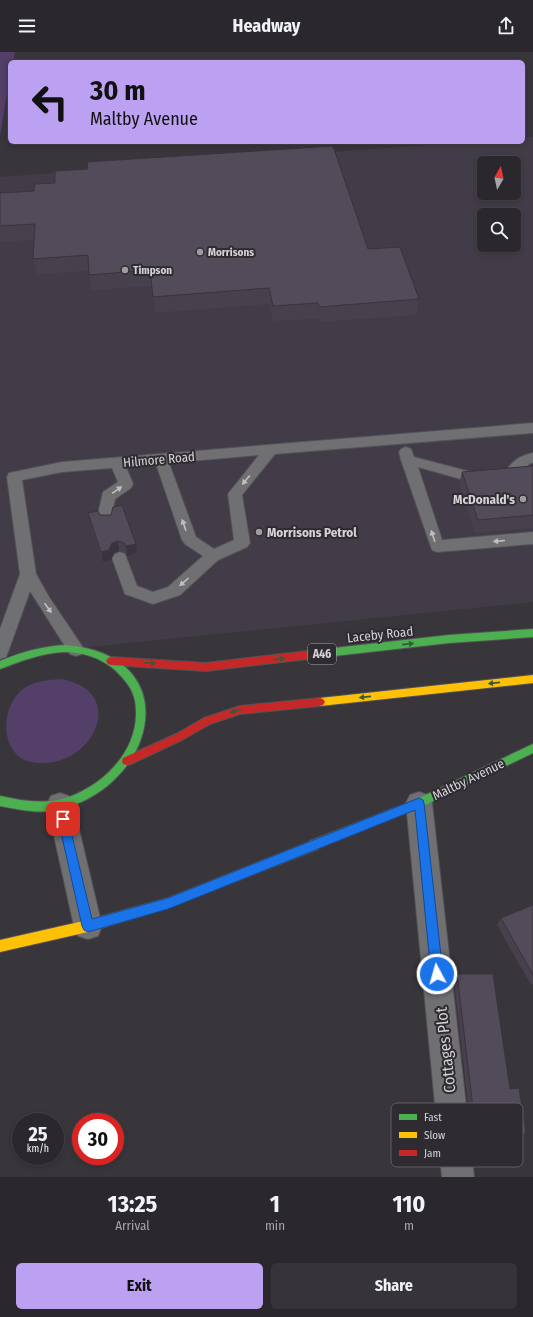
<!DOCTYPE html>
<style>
:root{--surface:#2a282c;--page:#363438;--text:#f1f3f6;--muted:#a5a6a9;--line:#464448;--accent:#bca0f2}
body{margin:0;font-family:"Fira Sans Condensed",sans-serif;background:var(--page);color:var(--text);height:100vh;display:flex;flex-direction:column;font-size:15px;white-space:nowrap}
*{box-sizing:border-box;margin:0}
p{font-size:13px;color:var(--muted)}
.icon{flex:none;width:22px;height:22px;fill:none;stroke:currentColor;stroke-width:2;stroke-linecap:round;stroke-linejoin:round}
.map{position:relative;height:1125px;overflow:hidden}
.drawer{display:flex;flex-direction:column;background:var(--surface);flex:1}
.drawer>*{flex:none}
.top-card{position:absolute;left:8px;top:8px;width:517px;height:84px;border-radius:6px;box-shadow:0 2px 6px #0003,0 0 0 1px var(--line);background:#bca0f2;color:#111;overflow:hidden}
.needle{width:26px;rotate:9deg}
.buttons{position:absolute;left:477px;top:104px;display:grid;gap:8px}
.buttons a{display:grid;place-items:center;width:44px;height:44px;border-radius:6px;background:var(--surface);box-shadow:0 2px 6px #0003,0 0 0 1px var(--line);font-size:20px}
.speed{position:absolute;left:12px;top:1061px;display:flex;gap:8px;font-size:20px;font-weight:700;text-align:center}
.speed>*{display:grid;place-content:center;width:52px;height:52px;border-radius:50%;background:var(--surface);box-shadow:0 2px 6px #0003,0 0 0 1px var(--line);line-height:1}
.speed small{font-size:10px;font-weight:400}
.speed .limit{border:6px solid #d22;background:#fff;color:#111}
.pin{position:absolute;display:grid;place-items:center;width:34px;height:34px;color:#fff;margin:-17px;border-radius:8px;box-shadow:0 2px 6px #0006}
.me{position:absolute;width:44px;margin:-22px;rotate:354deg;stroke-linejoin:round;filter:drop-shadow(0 0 3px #0008)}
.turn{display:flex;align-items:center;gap:14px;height:84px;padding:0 16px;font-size:18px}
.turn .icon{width:52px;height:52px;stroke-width:2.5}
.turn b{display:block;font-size:28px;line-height:34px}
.eta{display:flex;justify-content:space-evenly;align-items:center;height:68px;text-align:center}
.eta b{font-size:24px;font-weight:700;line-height:28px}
.cta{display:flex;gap:8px;margin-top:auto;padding:8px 16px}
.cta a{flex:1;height:46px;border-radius:6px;background:var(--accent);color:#111;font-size:16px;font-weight:700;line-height:46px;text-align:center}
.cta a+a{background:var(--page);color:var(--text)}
header{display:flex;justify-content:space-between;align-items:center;height:52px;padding:0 16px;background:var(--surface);font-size:18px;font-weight:700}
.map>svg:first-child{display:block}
.built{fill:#423c48;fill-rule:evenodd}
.green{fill:#533f67}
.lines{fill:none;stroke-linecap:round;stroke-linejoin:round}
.lane-casing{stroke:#535256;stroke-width:2}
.street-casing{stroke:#535256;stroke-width:2}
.fast-casing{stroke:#535256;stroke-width:2}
.slow-casing{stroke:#535256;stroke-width:2}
.jam-casing{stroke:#535256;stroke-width:2}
.lane{fill:#706f72;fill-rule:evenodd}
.street{fill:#706f72;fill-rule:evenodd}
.fast{fill:#4caf50;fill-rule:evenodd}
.slow{fill:#ffc107;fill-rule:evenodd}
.jam{fill:#c62828;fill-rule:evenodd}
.wall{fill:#47404d}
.shaded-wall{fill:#39343f}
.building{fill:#524b5a;stroke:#39343f}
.oneway{fill:#c1bfc3}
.oneway2{fill:#38593c}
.route{fill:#1a73e8;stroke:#114b97}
.poi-dot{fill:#9e9ca0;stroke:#2e2b31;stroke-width:1.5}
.labels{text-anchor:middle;stroke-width:4;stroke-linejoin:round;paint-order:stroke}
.far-poi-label{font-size:11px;font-weight:bold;fill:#d5d3d7;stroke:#2e2b31;text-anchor:start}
.shield{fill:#2e2b31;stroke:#a3a1a5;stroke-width:1}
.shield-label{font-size:12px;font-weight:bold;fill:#d5d3d7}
.street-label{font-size:13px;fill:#d5d3d7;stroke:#2e2b31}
.poi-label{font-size:13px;font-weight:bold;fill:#d5d3d7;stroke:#2e2b31;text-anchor:end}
.near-street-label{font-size:16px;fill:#d5d3d7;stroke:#2e2b31}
.key{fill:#2e2b31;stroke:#605d63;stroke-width:1}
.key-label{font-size:11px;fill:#d5d3d7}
</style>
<header><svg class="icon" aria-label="menu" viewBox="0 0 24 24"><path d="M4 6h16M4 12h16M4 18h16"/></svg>Headway<svg class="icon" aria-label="share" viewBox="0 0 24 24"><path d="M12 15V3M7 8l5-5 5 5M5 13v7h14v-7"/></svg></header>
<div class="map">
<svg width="533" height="1125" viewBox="0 0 533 1125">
<rect width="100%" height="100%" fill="#38363b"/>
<path class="built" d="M533,85V550L0,604V125L467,90H523V86ZM484,111H514V141H484ZM484,163H514V193H484Z"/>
<g class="green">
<polygon points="0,0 15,0 13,10 10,10 10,23 0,84"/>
<path d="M61,627C134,640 88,726 27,709C0,699 0,655 23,637C34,629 47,628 61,627Z"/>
</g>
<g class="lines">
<g class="lane-casing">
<g id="lane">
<path d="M533,371V381L275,402L242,443L250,491L247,495L218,508L180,543L153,552L125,542L112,506L115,502L120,500L125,502L137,534L153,540L168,535L203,504L185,492L182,488L156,412L126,415L133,432L131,436L115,447L112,462L114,467L112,471L107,472L102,471L98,462L103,440L118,430L112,416L62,420L22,428L36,522L49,545L84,597L82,602L76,604L70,602L30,539L8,600L6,605L0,607V577L20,522L7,425L9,421L62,410ZM259,403L228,442L234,488L214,497L196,485L169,411Z"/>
<polygon points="406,395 411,397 414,405 475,421 487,421 489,425 487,429 475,431 418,415 442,488 533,480 533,492 437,500 432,498 401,408 399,400 401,397"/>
<path d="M533,401V411H530C523,419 517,429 506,426L504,422C510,411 520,403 533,401Z"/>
</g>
</g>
<g class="street-casing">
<g id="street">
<polygon points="419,740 428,743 432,751 474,1125 442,1125 406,751 410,743"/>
<polygon points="60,741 69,744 73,752 102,874 98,884 88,887 78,884 74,874 47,752 51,744"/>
</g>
</g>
<g class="fast-casing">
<g id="fast">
<polygon points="533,577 533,585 449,591 325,605 322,604 320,601 322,598 325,597 449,583"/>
<path d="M66,593C192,604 154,742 51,759C34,761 16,757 0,754V744C23,749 46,753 69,745C104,732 135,701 136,663C136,657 136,651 134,645C131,634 123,626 115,618C101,606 83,600 64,600C41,601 22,609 0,617V609C22,600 42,594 66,593Z"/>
<polygon points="533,692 533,701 423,754 314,798 310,797 309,793 310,789 415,748"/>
</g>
</g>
<g class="slow-casing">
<g id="slow">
<polygon points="533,623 533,631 320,654 317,653 315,650 317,647 320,646"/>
<polygon points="314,788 318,789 319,793 318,797 168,856 88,880 0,900 0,888 88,868 168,846"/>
</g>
</g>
<g class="jam-casing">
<g id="jam">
<polygon points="325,597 328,598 330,601 328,604 325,605 206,619 111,613 108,612 106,609 108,606 111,605 206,611"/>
<polygon points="320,646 323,647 325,650 323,653 320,654 240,662 210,672 182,688 131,712 127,713 123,712 122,709 123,706 176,682 204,666 240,654"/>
</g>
</g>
<use href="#lane" class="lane"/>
<use href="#street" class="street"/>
<use href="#fast" class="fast"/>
<use href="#slow" class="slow"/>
<use href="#jam" class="jam"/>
</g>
<g class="wall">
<polygon points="0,141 368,197 419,247 417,263 319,270 318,267 273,269 269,252 155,261 152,234 91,238 89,219 37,222 33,207 34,188 0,190"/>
<polygon points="533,414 533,476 475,481 459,433 462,420"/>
<polygon points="88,461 100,463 136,492 137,501 127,504 126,501 119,499 114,501 111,508 103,510 90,471"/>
<polygon points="533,853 533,932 531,933 497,873 501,866"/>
<polygon points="457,922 510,1037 526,1081 522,1085 472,1086 454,929"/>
</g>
<g class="shaded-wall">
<polygon points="118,489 119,499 114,501 111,508 103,510 101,500 112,491"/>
<polygon points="136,492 137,501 127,504 126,494"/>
</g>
<g class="building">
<polygon points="333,94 368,197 400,195 419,247 319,255 318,251 273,254 269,236 153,245 150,218 89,223 88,203 33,207 35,172 0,174 0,141 34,139 35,132 55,131 55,119 88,117 87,110"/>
<polygon points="533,414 533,463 478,468 462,420"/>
<polygon points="122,453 136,492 126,494 124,491 118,489 112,491 109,498 101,500 88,461 98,459 100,463 111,463 113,455"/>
<polygon points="533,853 533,923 501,866"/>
<polygon points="457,922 493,922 510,1037 519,1036 526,1081 476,1081"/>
</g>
<defs><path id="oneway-solid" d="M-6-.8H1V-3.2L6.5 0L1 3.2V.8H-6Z"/></defs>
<g class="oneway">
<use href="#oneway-solid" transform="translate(246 428) rotate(130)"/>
<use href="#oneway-solid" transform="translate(117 438) rotate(-35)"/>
<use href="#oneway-solid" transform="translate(184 473) rotate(-109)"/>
<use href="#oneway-solid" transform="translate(433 484) rotate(-108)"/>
<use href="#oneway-solid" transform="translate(499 489) rotate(175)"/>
<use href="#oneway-solid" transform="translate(184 530) rotate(138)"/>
<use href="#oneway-solid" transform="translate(48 556) rotate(55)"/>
</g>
<g class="oneway2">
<use href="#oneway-solid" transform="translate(408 592) rotate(-6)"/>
<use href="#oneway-solid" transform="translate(279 607) rotate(-6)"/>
<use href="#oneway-solid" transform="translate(150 611) rotate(3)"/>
<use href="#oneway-solid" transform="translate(494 631) rotate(174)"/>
<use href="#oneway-solid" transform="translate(365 645) rotate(174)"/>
<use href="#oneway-solid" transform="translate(236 659) rotate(164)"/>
</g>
<polygon class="route" points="419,746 423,748 424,751 443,922 441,927 437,928 433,927 431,922 415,758 168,857 88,880 84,878 82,874 58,767 59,764 63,762 67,764 68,767 92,867 168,846"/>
<g class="poi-dot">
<circle cx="200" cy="200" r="4"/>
<circle cx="125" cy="218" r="4"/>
<circle cx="523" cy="447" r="4"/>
<circle cx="259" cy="480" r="4"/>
</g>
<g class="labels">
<g class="far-poi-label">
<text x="208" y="204">Morrisons</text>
<text x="133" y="222">Timpson</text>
</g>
<rect class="shield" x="308" y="592" width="28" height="20" rx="3"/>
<g class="shield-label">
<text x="322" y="606">A46</text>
</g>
<g class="street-label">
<text transform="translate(159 407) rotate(-5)" y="5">Hilmore Road</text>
<text transform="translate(380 582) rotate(-6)" y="5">Laceby Road</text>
<text transform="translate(468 727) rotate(-26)" y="5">Maltby Avenue</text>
</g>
<g class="poi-label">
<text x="515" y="452">McDonald's</text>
<text x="267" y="485" text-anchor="start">Morrisons Petrol</text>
</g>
<g class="near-street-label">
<text transform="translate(445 998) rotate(-96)" y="6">Cottages Plot</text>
</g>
</g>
<rect x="391" y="1051" width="132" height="64" rx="6" class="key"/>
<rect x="399" y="1062" width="18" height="6" fill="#4caf50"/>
<rect x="399" y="1080" width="18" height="6" fill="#ffc107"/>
<rect x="399" y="1098" width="18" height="6" fill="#c62828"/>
<g class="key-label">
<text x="424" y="1069">Fast</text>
<text x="424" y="1087">Slow</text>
<text x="424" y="1105">Jam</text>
</g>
</svg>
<div class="buttons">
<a><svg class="needle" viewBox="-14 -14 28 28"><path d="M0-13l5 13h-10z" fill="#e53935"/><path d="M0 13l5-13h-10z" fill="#a5a6a9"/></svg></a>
<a><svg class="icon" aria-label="search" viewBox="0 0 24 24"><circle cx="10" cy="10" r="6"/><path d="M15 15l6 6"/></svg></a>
</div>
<div class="speed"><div>25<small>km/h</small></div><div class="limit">30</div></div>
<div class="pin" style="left:63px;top:767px;background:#d93025"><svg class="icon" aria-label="arrive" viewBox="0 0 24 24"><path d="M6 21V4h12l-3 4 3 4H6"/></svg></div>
<svg class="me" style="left:437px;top:922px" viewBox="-20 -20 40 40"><circle r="17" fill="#1a73e8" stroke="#fff" stroke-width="3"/><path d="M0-11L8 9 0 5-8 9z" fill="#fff"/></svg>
<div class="top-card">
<div class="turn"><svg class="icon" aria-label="left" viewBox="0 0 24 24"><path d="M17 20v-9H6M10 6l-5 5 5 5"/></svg><div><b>30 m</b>Maltby Avenue</div></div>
</div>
</div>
<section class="drawer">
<div class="eta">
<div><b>13:25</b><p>Arrival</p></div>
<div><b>1</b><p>min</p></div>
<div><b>110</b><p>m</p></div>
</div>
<div class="cta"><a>Exit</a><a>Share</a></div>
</section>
